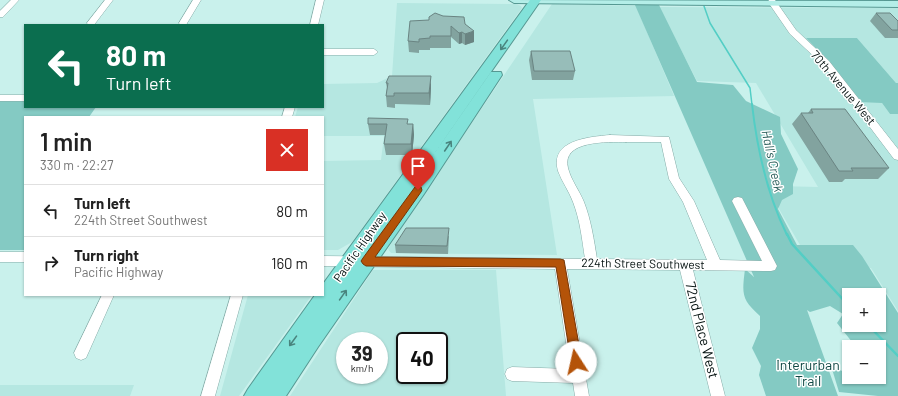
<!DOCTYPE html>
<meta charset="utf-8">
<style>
:root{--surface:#fff;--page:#f2f2f2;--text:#222;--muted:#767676;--line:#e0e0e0}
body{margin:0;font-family:Barlow,sans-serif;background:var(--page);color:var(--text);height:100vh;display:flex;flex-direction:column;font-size:15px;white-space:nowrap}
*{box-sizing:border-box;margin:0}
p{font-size:13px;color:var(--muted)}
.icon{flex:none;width:22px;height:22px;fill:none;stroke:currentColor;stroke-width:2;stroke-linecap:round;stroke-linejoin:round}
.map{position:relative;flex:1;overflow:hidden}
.drawer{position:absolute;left:24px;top:116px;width:300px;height:180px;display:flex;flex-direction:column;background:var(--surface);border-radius:0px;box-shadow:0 1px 3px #0004}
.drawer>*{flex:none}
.hud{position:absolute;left:24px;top:24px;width:300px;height:84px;border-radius:0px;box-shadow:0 1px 3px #0004;background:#0b6e4f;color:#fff;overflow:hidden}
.tools{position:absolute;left:842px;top:288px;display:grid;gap:8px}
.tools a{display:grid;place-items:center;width:44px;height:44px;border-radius:0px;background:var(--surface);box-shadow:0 1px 3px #0004;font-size:20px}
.speed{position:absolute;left:336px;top:332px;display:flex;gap:8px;font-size:20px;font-weight:700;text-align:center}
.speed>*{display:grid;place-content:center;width:52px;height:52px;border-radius:50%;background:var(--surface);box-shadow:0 1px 3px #0004;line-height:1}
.speed small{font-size:10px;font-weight:400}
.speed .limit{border:2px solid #111;border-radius:6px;background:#fff;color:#111}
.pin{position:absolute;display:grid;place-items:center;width:34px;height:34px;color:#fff;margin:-41px -17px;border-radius:50% 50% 50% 0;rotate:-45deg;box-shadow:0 0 4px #0007}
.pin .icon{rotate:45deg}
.me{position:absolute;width:44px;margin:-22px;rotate:350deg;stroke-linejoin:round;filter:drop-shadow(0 0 3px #0008)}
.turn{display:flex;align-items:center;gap:14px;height:84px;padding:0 16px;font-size:18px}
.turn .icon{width:52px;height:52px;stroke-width:2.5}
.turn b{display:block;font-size:28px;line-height:34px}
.round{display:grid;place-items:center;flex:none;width:42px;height:42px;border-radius:0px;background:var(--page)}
.summary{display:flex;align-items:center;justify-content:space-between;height:68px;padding:0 16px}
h1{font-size:24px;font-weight:600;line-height:30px}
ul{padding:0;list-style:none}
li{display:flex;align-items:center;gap:12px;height:52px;padding:0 16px;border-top:1px solid var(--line)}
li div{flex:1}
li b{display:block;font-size:15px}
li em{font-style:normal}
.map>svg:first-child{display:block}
.built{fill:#b5e7e1;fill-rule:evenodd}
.green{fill:#84cac3;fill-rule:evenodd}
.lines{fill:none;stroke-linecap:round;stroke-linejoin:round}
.stream-far2{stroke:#53cec5;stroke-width:1.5}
.stream-far1{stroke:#53cec5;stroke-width:2}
.stream{stroke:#53cec5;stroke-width:2.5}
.minor-casing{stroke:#85aba7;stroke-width:1}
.major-casing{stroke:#569892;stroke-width:2}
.highway-casing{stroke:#569892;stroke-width:2}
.minor{fill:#fff;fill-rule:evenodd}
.major{fill:#b4eee8;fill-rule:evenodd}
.highway{fill:#82e2d9;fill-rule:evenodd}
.wall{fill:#82a39f}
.shaded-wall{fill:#6a8482}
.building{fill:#97bdb9;stroke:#6a8482}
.oneway{stroke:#49847e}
.route{fill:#b45309;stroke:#753606}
.labels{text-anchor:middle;stroke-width:3;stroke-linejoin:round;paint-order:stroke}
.street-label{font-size:12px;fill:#03100f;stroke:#fff}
.water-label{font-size:13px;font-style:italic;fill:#285c58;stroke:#fff}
.near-street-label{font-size:14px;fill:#03100f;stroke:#fff}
.near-park-label{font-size:14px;fill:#104844;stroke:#fff}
</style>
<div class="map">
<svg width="898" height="396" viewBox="0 0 898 396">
<rect width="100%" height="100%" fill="#c9f1ec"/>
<g class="built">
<polygon points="397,3 516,4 521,6 522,8 352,242 338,250 323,250 323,161 381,160 384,136 323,136 323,117 295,117 298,107 323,107 323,84 377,83 392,76"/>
<polygon points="552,4 636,6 674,96 533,99 557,255 391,253 388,249 397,234"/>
<polygon points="659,7 898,8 898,83 896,83 857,38 806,38 882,103 890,114 898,114 898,311 871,268 816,262 800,245 779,209 777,186 818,187 756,83 697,81"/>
<path d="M373,270H496L506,396H290ZM345,341H379V375H345ZM405,341H439V375H405Z"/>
<polygon points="248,295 312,295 239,396 220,396"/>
<polygon points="0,385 134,385 130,396 0,396"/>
</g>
<g class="green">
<path d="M635,5H659L697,82L733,85L746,101L780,117L781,134L798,169L793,184V194L782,200L778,209L797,245H853L862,256L898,313V396H878L839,392L832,369L849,372V377H879V347H856L837,323L843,314L830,306L810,312L807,310L838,396H766L759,375L761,366L752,348L760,329V316C741,299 742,294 745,269L754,277ZM849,295H879V325H849Z"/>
<polygon points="806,38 857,38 896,83 898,83 898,114 890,114 882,103 859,102 828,61"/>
<polygon points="25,100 25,107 96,107 89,117 25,117 25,250 0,250 0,101"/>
</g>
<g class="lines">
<polyline class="stream-far2" points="704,6 710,23 750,88 752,105"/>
<path class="stream-far1" d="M752,104C757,149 767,194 787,235"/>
<g class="stream">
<polyline points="787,234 792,244 849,306"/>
<polyline points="868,325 898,356"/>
</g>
<g class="minor-casing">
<g id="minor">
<polygon points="11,0 19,0 3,17 0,17 0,11"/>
<polygon points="105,0 113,0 94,25 88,25 87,23"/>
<polygon points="193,0 201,0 186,25 180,25 179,23"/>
<polygon points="316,0 324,0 318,25 310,25"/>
<polygon points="769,0 775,0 796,30 829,61 898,149 898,160 894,159 823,65 790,34 768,2"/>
<polygon points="323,49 374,49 378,52 374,55 323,55"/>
<rect x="0" y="95" width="25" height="6"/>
<polygon points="285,107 295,107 292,117 282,117"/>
<path d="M610,135L669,137L679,178L694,201L720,260L762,261L732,201L734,198L738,197L742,198L777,266L775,270L771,271L693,270L725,396H711L680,270L567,269L589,396H575L573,383L512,381L507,379L505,374L507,369L512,367L570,369L555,269L323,266V256L585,259C582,239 580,220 573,202C569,191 562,182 558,171C549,140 589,137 610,135ZM626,142H661L669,179L683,202L707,260L597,259C594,240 591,220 584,202C579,190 571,180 568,168C561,140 608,142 626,142Z"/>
<rect x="0" y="252" width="25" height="10"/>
<polygon points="102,295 114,295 86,358 81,360 76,358 74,353"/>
<polygon points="231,295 243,295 215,396 201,396"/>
</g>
</g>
<g class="major-casing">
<polygon id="major" points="509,0 898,1 898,7 514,3"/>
</g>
<g class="highway-casing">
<polygon id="highway" points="530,0 541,0 395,210 491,72 501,72 502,75 424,194 318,347 286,396 244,396 248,389 315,295 323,295 323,284"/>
</g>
<use href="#minor" class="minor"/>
<use href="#major" class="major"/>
<use href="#highway" class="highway"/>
</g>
<g class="wall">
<polygon points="876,13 898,21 898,38 885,38 870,21"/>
<polygon points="429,20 465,24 474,42 465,45 462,43 459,44 451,37 451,48 430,48 430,50 419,50 419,53 409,52 408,41"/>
<polygon points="531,51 575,71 573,80 532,80 529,60"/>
<polygon points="386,83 431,88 430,105 395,104 395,108 387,107 386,96 387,88"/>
<polygon points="811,109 889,168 878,179 845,179 842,182 829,182 792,124 801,113 808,113"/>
<polygon points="368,124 413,124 414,135 412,155 386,155 384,144 385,135 370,135"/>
<polygon points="449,236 448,254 396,253 395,245"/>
<polygon points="271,295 287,295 287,296"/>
</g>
<g class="shaded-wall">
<polygon points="474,31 474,42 465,45 465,34"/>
<polygon points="462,32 462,43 459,44 459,33"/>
<polygon points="431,76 431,88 430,105 429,93"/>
<polygon points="413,124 414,135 412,155 411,144"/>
</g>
<g class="building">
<polygon points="435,13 443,16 464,17 465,24 474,31 465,34 462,32 459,33 451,26 451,36 430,36 430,38 419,39 419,42 408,41 410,21 429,20 429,17"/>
<polygon points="876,13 890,13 898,21 898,30 892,30"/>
<polygon points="531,51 570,51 575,71 534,71"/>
<polygon points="389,76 431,76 429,93 394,93 394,96 386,96 388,83 386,83"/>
<polygon points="811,109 845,109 889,168 851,168 853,171 839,171 801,113 813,113"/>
<polygon points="368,118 408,119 407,124 413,124 411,144 384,144 387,124 368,124"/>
<polygon points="406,228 449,228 447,246 395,245"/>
</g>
<defs><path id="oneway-shaft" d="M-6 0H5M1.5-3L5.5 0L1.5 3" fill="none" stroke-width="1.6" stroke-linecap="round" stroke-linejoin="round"/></defs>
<g class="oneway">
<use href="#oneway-shaft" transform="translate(504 45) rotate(125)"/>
<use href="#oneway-shaft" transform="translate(448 146) rotate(-56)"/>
<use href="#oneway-shaft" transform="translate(343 295) rotate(-55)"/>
<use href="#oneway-shaft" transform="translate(293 341) rotate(126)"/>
</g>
<polygon class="route" points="418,186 421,187 422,190 421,192 375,257 560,259 564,260 582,362 581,366 576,367 572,366 571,362 556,267 366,266 363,264 361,261 363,258 415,187"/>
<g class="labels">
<g class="street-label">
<text transform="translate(843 88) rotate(50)" y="4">70th Avenue West</text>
<text transform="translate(360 247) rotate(-55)" y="4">Pacific Highway</text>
<text transform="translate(643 264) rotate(1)" y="4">224th Street Southwest</text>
</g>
<g class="water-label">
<text transform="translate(773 161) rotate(78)" y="5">Hall's Creek</text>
</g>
<g class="near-street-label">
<text transform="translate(702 330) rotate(76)" y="5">72nd Place West</text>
</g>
<g class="near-park-label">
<text x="808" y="370">Interurban<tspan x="808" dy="16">Trail</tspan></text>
</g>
</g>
</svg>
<div class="tools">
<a>+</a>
<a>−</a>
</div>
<div class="speed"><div>39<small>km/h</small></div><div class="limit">40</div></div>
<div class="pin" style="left:418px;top:190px;background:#d93025"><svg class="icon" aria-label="arrive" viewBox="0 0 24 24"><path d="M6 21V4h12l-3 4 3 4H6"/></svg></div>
<svg class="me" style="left:576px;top:362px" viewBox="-20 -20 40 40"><circle r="19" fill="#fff"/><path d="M0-13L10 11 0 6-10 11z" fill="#b45309"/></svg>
<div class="hud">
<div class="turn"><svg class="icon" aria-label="left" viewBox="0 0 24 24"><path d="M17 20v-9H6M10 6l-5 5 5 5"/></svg><div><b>80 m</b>Turn left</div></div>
</div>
<section class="drawer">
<div class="summary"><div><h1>1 min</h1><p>330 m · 22:27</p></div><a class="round" style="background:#d93025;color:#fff"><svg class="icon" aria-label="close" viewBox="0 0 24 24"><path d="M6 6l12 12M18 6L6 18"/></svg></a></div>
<ul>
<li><svg class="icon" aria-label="left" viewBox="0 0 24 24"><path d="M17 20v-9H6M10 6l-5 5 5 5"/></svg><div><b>Turn left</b><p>224th Street Southwest</p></div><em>80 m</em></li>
<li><svg class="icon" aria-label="right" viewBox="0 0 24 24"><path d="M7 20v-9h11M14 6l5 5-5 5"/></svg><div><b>Turn right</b><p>Pacific Highway</p></div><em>160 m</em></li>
</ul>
</section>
</div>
